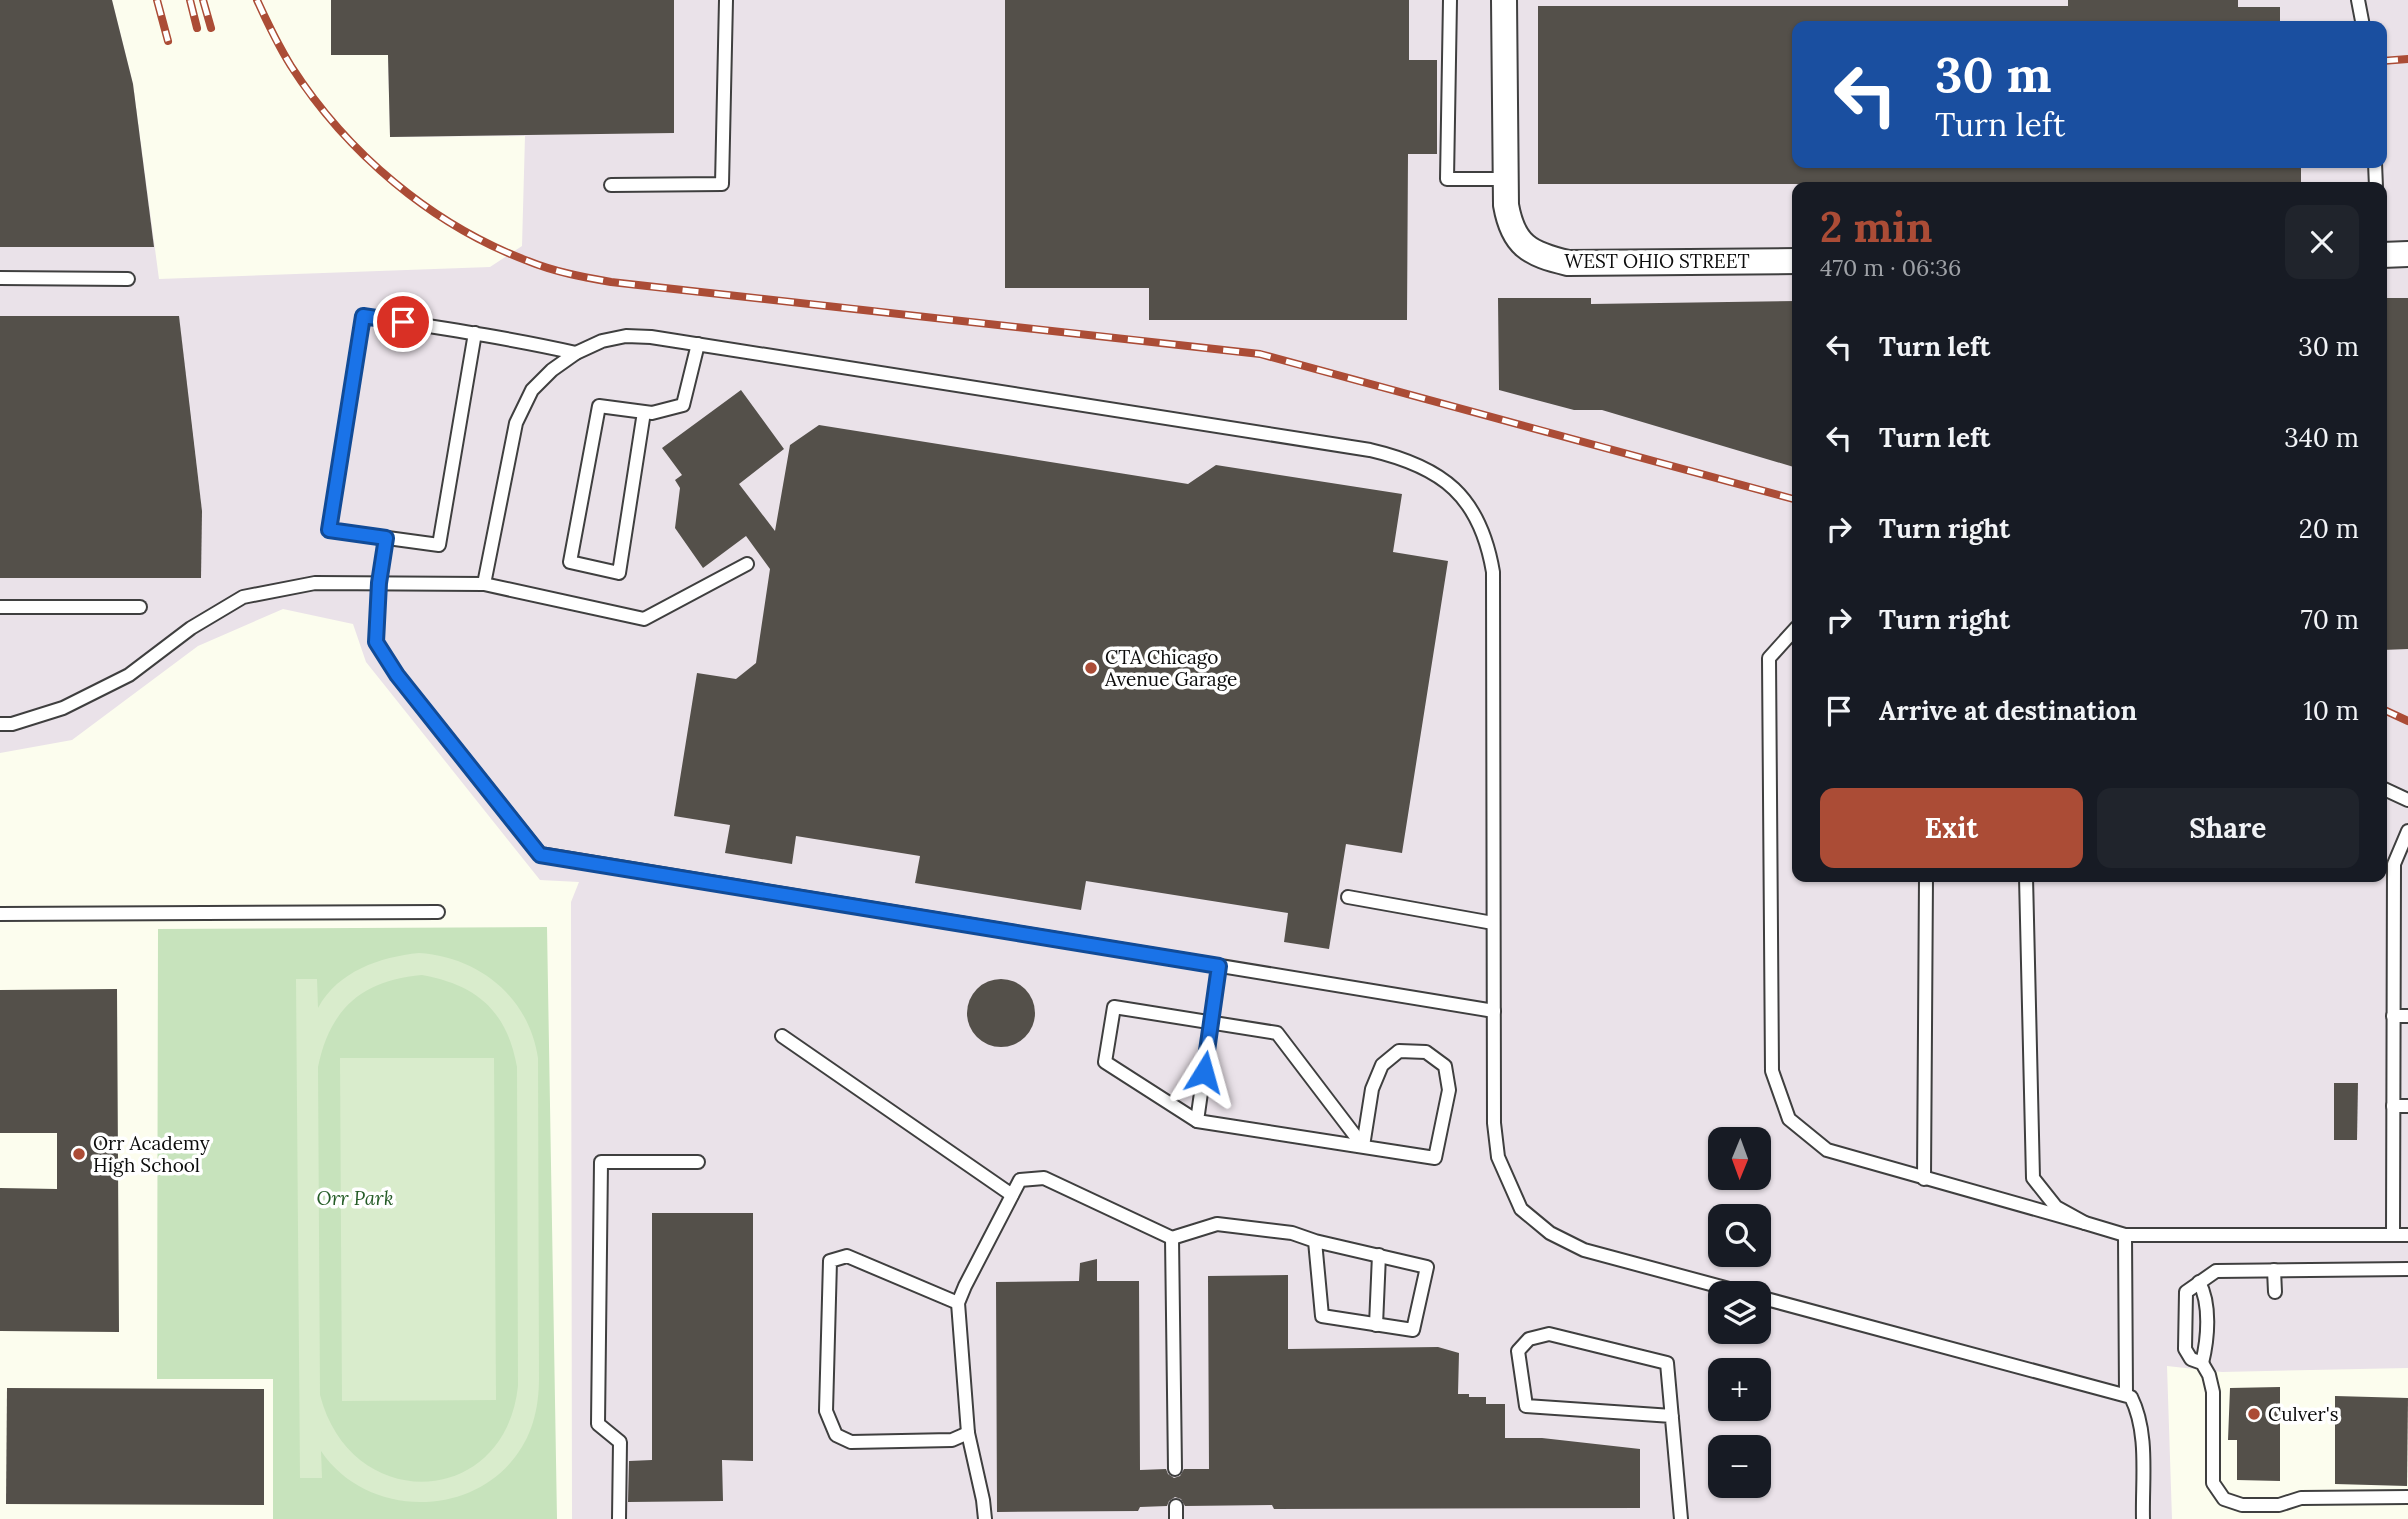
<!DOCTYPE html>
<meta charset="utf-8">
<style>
:root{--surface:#171b24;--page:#20242c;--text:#f1f3f6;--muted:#9ea1a6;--accent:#ab4c36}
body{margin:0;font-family:Lora,serif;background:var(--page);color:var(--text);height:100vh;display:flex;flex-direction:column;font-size:26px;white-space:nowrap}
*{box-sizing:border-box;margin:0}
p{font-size:23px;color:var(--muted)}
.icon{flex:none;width:38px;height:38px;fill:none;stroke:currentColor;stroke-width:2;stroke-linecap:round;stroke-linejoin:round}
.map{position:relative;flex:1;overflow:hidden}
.panel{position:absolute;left:1792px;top:182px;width:595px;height:700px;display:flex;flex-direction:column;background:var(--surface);border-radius:14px;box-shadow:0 2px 5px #0004}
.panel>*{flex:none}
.hud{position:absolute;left:1792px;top:21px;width:595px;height:147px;border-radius:14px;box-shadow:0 2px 5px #0004;background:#1a4fa0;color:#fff;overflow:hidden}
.needle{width:46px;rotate:181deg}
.controls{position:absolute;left:1708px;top:1127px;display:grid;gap:14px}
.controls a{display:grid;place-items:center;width:63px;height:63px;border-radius:14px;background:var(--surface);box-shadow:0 2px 5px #0004;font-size:35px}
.pin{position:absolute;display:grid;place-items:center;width:60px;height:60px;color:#fff;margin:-30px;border:4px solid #fff;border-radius:50%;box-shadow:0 2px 7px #0007}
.me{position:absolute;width:77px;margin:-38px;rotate:8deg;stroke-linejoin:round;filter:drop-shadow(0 0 5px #0008)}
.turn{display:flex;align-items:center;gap:24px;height:147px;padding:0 28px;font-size:32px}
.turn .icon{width:91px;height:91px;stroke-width:2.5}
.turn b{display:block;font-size:49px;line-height:60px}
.round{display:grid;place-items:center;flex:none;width:74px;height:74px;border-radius:14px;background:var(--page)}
.summary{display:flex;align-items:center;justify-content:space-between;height:119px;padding:0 28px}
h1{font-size:42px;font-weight:800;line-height:52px;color:var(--accent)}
.button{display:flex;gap:14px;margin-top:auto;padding:14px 28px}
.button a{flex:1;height:80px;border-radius:14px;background:var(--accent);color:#fff;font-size:28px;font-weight:800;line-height:80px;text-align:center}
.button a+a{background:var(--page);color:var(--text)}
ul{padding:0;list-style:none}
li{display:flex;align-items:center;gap:21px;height:91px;padding:0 28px}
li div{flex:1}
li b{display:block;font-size:26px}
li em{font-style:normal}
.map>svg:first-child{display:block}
.industrial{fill:#eae2e9;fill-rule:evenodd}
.green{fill:#c7e3bc}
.pitch{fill:#d9eccc;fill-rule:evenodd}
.building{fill:#54504a}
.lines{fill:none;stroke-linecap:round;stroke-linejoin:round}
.lane-casing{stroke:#3f3f3f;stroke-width:16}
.street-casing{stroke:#3f3f3f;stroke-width:28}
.lane{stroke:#fff;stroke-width:12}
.street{stroke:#fff;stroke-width:24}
.rail-casing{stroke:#ab4c36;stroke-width:8}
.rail{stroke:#fff;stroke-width:5;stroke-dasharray:16;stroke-linecap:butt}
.route-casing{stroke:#114b97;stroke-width:18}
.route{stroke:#1a73e8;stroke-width:12}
.poi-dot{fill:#ab4c36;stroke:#fff;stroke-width:2.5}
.labels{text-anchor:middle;stroke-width:7;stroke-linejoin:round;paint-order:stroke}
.street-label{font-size:19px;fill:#0c0c0c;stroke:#fff}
.poi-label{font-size:19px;fill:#0c0c0c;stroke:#fff;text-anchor:start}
.park-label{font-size:19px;font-style:italic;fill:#255c27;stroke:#fff}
</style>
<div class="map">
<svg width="2408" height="1519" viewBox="0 0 2408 1519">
<rect width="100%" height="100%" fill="#fcfdee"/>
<path class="industrial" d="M0,0H112L133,84L159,279L490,267L522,246L525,136L390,137L388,55H331V0H2408V1368L2222,1372L2167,1366L2172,1519H572L571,902L579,882L540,880L366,662L353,624L283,609L198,646L72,740L0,753ZM1797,26H2382V163H1797ZM1797,187H2382V877H1797ZM1720,1139H1759V1178H1720ZM1720,1216H1759V1255H1720ZM1720,1293H1759V1332H1720ZM1720,1370H1759V1409H1720ZM1720,1447H1759V1486H1720Z"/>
<polygon class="green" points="547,927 557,1519 273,1519 273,1379 157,1379 158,929"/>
<g class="pitch">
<path d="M419,953C479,957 529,997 538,1058L539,1378C539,1409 532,1438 511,1462C462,1519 364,1515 321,1451L322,1478H300L296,979H317L318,1008C338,971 380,957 419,953ZM422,975C477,985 507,1011 517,1067L518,1386C505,1509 351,1515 320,1395L318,1067C330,1008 363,980 422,975Z"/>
<polygon points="340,1058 494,1058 496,1400 342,1401"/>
</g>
<g class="building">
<polygon points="0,0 112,0 133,84 154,247 0,247"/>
<polygon points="331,0 674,0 674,133 390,137 388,55 331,55"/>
<polygon points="1005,0 1409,0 1409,60 1437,60 1437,154 1408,154 1407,320 1149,320 1149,288 1005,288"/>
<polygon points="2068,0 2238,0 2238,7 2280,7 2280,26 1797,26 1797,163 2301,163 2301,185 2144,185 2144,187 1834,187 1834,184 1538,184 1538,6 2068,6"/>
<polygon points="1498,298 1591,298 1591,304 1797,301 1797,468 1602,410 1574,410 1499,390"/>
<polygon points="2382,298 2408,298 2408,649 2382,650"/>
<polygon points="0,316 179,316 202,511 201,578 0,578"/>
<polygon points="741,390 784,449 739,484 775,531 790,445 819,425 1188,484 1216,465 1402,494 1393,552 1448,561 1402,853 1346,844 1329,949 1284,942 1288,913 1086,881 1081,910 915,883 920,856 796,836 792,864 725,853 730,825 674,816 697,673 736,679 756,663 770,569 746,536 703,568 675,528 680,488 675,480 682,475 662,448"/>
<circle cx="1001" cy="1013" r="34"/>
<polygon points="117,989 119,1332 0,1331 0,1188 57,1189 57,1133 0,1133 0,990"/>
<polygon points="2334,1083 2358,1083 2357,1140 2334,1140"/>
<polygon points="652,1213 753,1213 753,1461 722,1460 723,1501 628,1502 629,1461 652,1460"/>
<polygon points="1097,1259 1097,1281 1139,1281 1140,1470 1166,1469 1168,1474 1174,1478 1180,1476 1184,1469 1209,1469 1208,1276 1288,1275 1288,1349 1438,1347 1459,1353 1458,1394 1469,1394 1469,1397 1486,1397 1486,1404 1505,1404 1505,1438 1542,1438 1640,1449 1640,1508 1274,1509 1272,1505 1185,1506 1181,1499 1175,1497 1169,1501 1167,1506 1140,1507 1138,1511 997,1512 996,1282 1079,1281 1080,1263"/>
<polygon points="2280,1387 2280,1481 2237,1480 2237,1440 2228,1440 2230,1388"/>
<polygon points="7,1388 264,1389 264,1505 6,1504"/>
<polygon points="2335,1396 2408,1398 2407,1486 2335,1484"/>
</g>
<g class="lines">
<g class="lane-casing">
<g id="lane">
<polyline points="1450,0 1447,179 1505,179"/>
<polyline points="2358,0 2363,26"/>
<polyline points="2375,163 2376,187"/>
<polyline points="611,185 722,184 726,0"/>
<polyline points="0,278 128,279"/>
<path d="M475,333L439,545L329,530L363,316C434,327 505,337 576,353"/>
<polyline points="644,412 619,573 570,562 599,406 652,413 683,405 698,344"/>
<polyline points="386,538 379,583 376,642 397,675 540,854 1494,1011"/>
<path d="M484,584L516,423L532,390L552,370L576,353L602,341L626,336L651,337L1370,450C1443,467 1480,496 1493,572L1494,1123L1498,1157L1521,1209L1550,1233L1584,1250L1744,1293"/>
<polyline points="0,607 140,607"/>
<polyline points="1797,627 1769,658 1772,1071 1789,1119 1827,1150 2085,1223"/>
<polyline points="0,724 12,724 63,708 129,675 191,628 243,597 315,583 484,584 644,619 747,564"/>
<polyline points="2382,788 2408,800"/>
<polyline points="2026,877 2033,1178 2056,1207 2085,1223 2125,1235"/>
<polyline points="1348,897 1493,923"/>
<polyline points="0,914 438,912"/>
<polyline points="1219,966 1197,1121 1435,1158 1449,1090 1445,1066 1426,1052 1399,1051 1382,1065 1372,1089 1363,1146"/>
<polyline points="2393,1016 2408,1016"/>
<polyline points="782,1036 1012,1195"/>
<polyline points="2393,1106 2408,1106"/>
<polyline points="1197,1121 1105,1062 1114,1007 1277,1033 1363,1146"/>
<polyline points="1924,1179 1926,877"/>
<polyline points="2393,1235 2394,864 2408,831"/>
<polyline points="1172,1238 1175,1469"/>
<polyline points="2408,1269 2216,1271 2186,1292 2185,1349 2191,1359 2202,1363 2209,1375 2213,1392 2213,1483 2224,1499 2242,1505 2279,1505 2301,1498 2408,1497"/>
<polyline points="2274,1270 2275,1292"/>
<path d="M2199,1282C2211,1304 2208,1339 2202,1363"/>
<path d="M1759,1297L2131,1397C2149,1433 2142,1479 2143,1519"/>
<polyline points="958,1303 847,1256 830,1261 826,1411 836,1435 851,1442 952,1440 968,1433"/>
<polyline points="1376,1325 1379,1255"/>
<polyline points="2126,1395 2125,1235 2408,1235"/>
<polyline points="1672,1416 1526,1406 1518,1351 1529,1339 1549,1334 1667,1363 1681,1519"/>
<polyline points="1176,1506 1176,1519"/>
<polyline points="619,1519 620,1442 598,1424 601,1162 698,1162"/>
<polyline points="985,1519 983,1500 968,1433 958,1303 965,1286 1020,1180 1044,1178 1172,1238 1217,1224 1292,1233 1315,1241 1427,1267 1413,1330 1322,1316 1315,1241"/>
</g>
</g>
<g class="street-casing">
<g id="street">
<path d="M1504,0L1506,205C1513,245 1529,254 1568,263L1797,261"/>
<polyline points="2382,255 2408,254"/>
</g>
</g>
<use href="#lane" class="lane"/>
<use href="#street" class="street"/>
<g class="rail-casing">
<g id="rail">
<polyline points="157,0 168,41"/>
<polyline points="190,0 197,28"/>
<polyline points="203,0 211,28"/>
<path d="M257,0C267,22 278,45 291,66C347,153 432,225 528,261C555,272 583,277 611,282L1260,354L1797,500"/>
<polyline points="2382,61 2408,59"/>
<polyline points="2382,709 2408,721"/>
</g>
</g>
<use href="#rail" class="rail"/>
</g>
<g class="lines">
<g class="route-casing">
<polyline id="route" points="403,322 363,316 329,530 386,538 379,583 376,642 397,675 540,855 1219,966 1204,1072"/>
</g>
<use href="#route" class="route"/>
</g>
<g class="poi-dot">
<circle cx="1091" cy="668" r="7"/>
<circle cx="79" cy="1154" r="7"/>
<circle cx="2254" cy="1414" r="7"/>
</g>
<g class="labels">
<g class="street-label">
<text x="1657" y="268">WEST OHIO STREET</text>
</g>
<g class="poi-label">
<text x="1105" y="664">CTA Chicago<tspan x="1105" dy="22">Avenue Garage</tspan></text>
<text x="93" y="1150">Orr Academy<tspan x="93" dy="22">High School</tspan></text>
<text x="2268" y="1421">Culver's</text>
</g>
<g class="park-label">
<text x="355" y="1205">Orr Park</text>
</g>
</g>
</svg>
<div class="controls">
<a><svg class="needle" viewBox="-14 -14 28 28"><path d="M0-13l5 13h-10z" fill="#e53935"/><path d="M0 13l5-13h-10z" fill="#9ea1a6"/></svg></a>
<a><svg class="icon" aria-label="search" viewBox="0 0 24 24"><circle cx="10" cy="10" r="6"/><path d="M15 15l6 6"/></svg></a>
<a><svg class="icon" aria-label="layers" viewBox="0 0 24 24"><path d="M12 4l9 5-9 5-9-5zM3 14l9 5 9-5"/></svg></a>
<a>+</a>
<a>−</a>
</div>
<div class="pin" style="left:403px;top:322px;background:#d93025"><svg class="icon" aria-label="arrive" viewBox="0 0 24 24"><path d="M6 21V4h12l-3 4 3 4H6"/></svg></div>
<svg class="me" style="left:1204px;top:1072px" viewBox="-20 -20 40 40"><path d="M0-17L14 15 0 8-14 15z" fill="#1a73e8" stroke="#fff" stroke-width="4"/></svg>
<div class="hud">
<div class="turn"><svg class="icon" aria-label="left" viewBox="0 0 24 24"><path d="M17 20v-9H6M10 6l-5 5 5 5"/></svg><div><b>30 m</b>Turn left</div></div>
</div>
<section class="panel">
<div class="summary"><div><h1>2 min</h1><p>470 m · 06:36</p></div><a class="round"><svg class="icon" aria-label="close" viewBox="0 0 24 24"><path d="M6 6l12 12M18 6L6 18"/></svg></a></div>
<ul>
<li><svg class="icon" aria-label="left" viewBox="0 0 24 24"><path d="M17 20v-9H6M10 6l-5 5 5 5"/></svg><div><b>Turn left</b></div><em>30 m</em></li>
<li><svg class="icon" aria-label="left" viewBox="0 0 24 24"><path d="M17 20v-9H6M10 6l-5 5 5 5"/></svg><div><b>Turn left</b></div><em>340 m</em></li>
<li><svg class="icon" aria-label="right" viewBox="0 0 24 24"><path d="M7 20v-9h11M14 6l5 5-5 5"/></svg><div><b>Turn right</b></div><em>20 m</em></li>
<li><svg class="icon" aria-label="right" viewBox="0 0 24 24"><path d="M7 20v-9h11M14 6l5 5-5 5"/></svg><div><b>Turn right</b></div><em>70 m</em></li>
<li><svg class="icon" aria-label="arrive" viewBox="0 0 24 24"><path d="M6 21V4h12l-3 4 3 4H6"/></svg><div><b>Arrive at destination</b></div><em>10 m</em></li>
</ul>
<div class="button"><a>Exit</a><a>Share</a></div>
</section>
</div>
